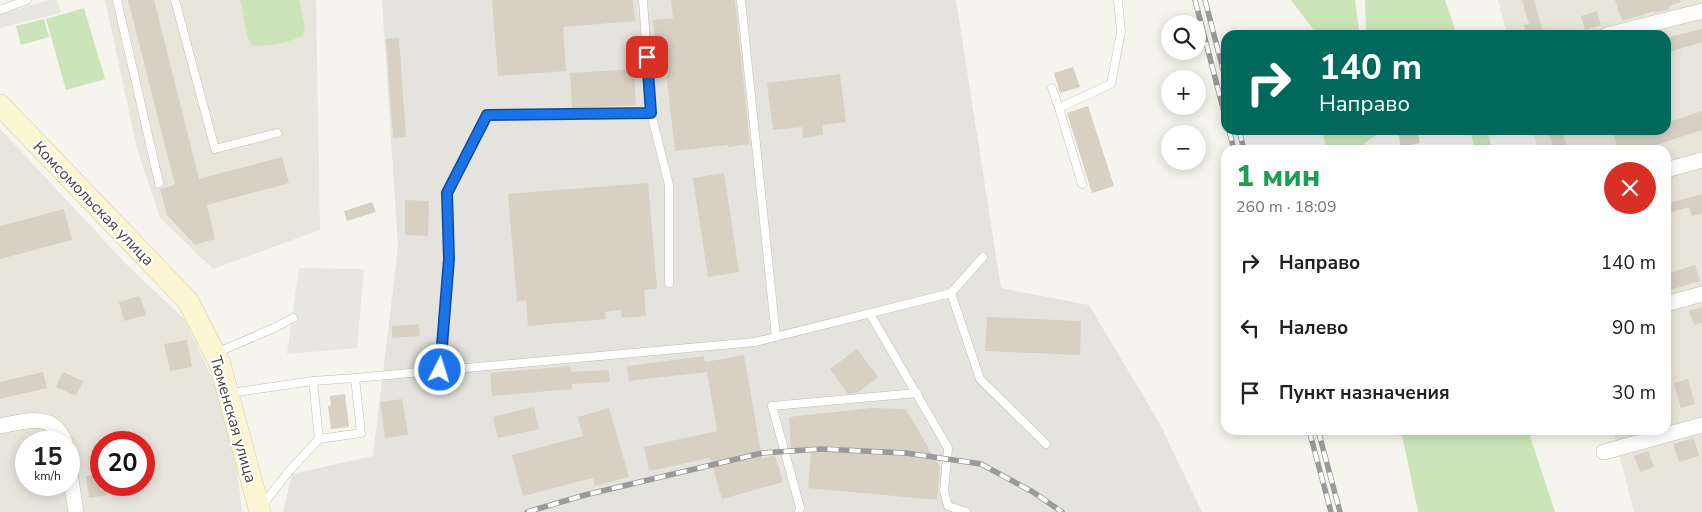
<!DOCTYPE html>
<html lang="ru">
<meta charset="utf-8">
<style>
:root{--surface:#fff;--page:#f2f2f2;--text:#202124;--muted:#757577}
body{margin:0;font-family:"Nunito Sans",sans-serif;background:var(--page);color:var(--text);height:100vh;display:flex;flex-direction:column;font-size:19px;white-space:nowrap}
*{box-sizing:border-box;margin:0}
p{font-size:16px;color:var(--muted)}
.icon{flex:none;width:28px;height:28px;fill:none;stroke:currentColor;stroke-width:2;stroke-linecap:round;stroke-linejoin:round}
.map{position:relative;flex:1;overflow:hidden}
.drawer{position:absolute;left:1221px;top:145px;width:450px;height:290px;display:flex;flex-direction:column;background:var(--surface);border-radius:15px;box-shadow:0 2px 12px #0003}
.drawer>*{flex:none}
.banner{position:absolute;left:1221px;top:30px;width:450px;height:105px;border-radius:15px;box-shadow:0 2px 12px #0003;background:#00695c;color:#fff;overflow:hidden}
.buttons{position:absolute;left:1161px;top:15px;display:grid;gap:10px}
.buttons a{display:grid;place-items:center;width:45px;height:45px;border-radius:50%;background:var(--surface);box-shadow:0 2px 12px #0003;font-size:25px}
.speed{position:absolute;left:15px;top:431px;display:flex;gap:10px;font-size:25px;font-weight:700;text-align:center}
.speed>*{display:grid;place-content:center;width:65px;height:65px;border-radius:50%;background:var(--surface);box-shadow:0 2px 12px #0003;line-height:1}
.speed small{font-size:12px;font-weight:400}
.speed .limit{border:8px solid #d22;background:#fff;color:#111}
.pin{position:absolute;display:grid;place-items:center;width:42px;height:42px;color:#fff;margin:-21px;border-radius:10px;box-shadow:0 2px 8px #0006}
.me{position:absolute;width:55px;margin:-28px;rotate:5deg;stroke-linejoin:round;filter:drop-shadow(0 0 4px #0008)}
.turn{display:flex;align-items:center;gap:18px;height:105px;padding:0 15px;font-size:22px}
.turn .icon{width:65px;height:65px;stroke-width:2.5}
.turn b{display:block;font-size:35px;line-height:42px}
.round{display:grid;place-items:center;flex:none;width:52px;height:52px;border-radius:26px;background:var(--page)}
.overview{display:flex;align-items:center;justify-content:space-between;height:85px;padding:0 15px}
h1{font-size:30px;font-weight:800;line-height:38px;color:#1e9e55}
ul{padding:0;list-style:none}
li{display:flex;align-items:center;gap:15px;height:65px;padding:0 15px}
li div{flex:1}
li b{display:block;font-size:19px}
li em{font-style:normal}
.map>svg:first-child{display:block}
.residential{fill:#e8e6db;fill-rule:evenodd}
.industrial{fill:#e5e3dd}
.green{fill:#cbe5b9}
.parking{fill:#e7e6e3}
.building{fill:#d6d1c3}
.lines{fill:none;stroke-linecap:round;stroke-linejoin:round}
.lane-casing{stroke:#c0bdb0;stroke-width:9}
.street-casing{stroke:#c0bdb0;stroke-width:16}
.secondary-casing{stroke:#d0caa0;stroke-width:22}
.lane{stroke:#fff;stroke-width:8}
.street{stroke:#fff;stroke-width:15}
.secondary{stroke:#faf6d1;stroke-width:21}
.rail-casing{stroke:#9a9a9a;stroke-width:5.5}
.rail{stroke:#fff;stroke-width:4;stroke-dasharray:11;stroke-linecap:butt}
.route-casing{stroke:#114b97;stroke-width:12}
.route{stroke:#1a73e8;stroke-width:9}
.labels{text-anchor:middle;stroke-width:4;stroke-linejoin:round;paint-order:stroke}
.street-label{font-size:16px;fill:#49453a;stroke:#fff}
</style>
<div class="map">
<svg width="1702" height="512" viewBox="0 0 1702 512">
<rect width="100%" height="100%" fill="#f5f4ed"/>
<g class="residential">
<polygon points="105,0 316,0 320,230 213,269 160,218 137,149"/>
<polygon points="1498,0 1702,0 1702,512 1634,512 1613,430 1666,430 1666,150 1538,150 1533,130 1666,130 1666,35 1507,35"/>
<path d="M0,129L126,264L185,320L218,391L237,469L242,512H0ZM26,442H69V485H26ZM101,442H144V485H101Z"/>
</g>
<polygon class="industrial" points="382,0 956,0 1001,288 1089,305 1160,424 1202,512 283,512 292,474 373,456 398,247"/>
<g class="green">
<path d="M240,0H299L305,27L303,35C297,41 261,48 252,45L248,39Z"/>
<polygon points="1291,0 1355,0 1359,30 1316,33"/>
<polygon points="1365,0 1445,0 1457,35 1375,35 1366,30"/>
<polygon points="84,8 105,79 66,90 46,19"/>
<polygon points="44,19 49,37 21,45 16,26"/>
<polygon points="1322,130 1381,130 1382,131 1363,144 1363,150 1329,150 1326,146"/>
<polygon points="1470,130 1487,130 1492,150 1475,150"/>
<polygon points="1401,430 1528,430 1555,512 1418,512"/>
</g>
<g class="parking">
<polygon points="49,0 57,0 61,13 0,28 0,14"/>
<polygon points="299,268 364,269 357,348 287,354"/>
</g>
<g class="building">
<polygon points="128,0 154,0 199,179 282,157 289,183 207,205 215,239 195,245 167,215 160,189 175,185"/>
<polygon points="492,0 633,0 635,21 563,27 566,71 498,76"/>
<polygon points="671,0 735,0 750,144 728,147 728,145 675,151 663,45 656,46 653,20 673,18"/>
<polygon points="1522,0 1534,0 1544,35 1527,35 1524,25 1529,24"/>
<polygon points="1615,0 1680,0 1681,2 1669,6 1670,9 1655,13 1655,11 1622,21"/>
<polygon points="1597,11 1601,25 1585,30 1581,16"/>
<polygon points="1702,29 1702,42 1669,52 1666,38"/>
<polygon points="399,38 406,137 393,138 386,39"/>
<polygon points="1073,67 1080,87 1060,93 1054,73"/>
<polygon points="634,69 636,105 572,108 570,73"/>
<polygon points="840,74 846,122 822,125 823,135 803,138 802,127 773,130 767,83"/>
<polygon points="1088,106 1114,186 1092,193 1067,113"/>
<polygon points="1702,111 1702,130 1640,150 1618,150 1613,130 1666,130 1666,123"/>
<polygon points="1398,130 1417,130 1420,143 1401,147"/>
<polygon points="1548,130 1562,130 1568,150 1554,150"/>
<polygon points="724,173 739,272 708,277 693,178"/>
<polygon points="648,183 657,289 644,290 646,316 622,318 621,310 605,312 606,319 528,326 526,300 517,301 508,194"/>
<polygon points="1702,194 1702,213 1692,216 1689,207 1666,214 1666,204"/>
<polygon points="405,200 429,201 428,236 405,235"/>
<polygon points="372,202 376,212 347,221 344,211"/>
<polygon points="64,209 72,240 0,259 0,226"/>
<polygon points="1695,265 1700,281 1670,290 1666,274"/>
<polygon points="140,296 146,315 124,321 119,302"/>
<polygon points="1702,307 1702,323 1694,325 1689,311"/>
<polygon points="987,317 1081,321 1080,355 985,351"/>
<polygon points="419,324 420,336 392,338 392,326"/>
<polygon points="187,340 192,367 170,371 164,344"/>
<polygon points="857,349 878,377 857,393 848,394 830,369"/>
<polygon points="744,355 762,459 775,455 783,482 722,499 710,458 649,471 644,447 717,431 707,372 629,381 627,366 704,356 705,362"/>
<polygon points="570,366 571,372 609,370 610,382 572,384 572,389 492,396 490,373"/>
<polygon points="43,372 47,388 0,399 0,382"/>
<polygon points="63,372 83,381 76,396 56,387"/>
<polygon points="1688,379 1695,404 1681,408 1674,383"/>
<polygon points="345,394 349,427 331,429 328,406 331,405 330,396"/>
<polygon points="402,399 408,435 385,438 380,402"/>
<polygon points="534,407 539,429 498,438 493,417"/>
<polygon points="609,408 629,477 595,486 593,478 523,496 512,455 583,436 578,417"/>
<polygon points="871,408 906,409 940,468 937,500 808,488 811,451 791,452 789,417"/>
<polygon points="1694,438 1699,456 1679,462 1673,444"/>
<polygon points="1648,451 1654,467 1640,472 1634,456"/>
<polygon points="101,473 101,485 106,485 107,495 89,498 86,476"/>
</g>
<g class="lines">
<g class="lane-casing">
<g id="lane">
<polyline points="117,0 159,183"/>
<polyline points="175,0 215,149 277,133"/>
<polyline points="643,0 651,113"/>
<polyline points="741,0 776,337"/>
<polyline points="0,10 27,0"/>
<polyline points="1052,88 1059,108"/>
<polyline points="1082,184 1059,108 1111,84 1121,32 1118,0"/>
<polyline points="951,293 980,379 1046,444"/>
<polyline points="870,314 948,448 944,491 948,506 966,512"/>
<polyline points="216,353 274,328 293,318"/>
<polyline points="439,370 449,259 447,193 487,115 651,113 669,185 669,283"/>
<polyline points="355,378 755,342 951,293 983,257"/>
<polyline points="313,381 319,439"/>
<polyline points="230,393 313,381 355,378 361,433 319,439 289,471 261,507"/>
<polyline points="799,512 800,507 772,406 917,393"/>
</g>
</g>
<g class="street-casing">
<g id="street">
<polyline points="1607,35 1702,11"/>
<polyline points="1666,170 1702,160"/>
<polyline points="1666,304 1702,294"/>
<path d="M0,426C25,421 53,411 65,442"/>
<polyline points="1604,452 1702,425"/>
<polyline points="69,467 76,512"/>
</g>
</g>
<g class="secondary-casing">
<polyline id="secondary" points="0,105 188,301 220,364 260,512"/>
</g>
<use href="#lane" class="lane"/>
<use href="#street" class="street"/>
<use href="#secondary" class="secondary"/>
<g class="rail-casing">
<g id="rail">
<polyline points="1195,0 1226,120"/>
<polyline points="1205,0 1226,81"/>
<polyline points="1229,130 1234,150"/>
<polyline points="1239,130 1244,150"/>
<polyline points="1309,430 1331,512"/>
<polyline points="1318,430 1340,512"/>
<polyline points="527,512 585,495 762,453 820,449 906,453 981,464 1033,492 1062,512"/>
</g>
</g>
<use href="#rail" class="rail"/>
</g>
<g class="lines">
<g class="route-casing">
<polyline id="route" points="440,370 449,259 447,193 487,115 651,113 647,57"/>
</g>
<use href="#route" class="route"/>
</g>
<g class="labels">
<g class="street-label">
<text transform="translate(94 203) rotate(46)" y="6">Комсомольская улица</text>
<text transform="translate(234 419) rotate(74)" y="6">Тюменская улица</text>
</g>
</g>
</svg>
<div class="buttons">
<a><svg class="icon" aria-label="search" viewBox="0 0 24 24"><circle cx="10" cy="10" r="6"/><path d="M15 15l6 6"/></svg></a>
<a>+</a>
<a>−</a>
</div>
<div class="speed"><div>15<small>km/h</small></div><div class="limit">20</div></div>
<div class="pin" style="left:647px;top:57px;background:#d93025"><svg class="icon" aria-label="arrive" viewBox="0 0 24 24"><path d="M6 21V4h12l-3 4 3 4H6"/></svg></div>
<svg class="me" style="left:440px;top:370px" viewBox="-20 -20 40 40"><circle r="17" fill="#1a73e8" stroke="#fff" stroke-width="3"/><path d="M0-11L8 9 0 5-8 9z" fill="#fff"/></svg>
<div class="banner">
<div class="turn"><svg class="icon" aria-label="right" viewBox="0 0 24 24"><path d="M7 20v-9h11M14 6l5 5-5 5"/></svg><div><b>140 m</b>Направо</div></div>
</div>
<section class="drawer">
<div class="overview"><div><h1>1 мин</h1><p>260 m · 18:09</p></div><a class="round" style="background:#d93025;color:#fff"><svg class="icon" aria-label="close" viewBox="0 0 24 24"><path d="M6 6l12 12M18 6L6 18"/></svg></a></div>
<ul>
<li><svg class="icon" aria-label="right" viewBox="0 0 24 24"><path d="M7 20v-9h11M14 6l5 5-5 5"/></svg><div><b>Направо</b></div><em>140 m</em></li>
<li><svg class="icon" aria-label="left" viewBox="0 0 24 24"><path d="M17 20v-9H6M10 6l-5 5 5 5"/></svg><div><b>Налево</b></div><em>90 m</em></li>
<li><svg class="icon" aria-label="arrive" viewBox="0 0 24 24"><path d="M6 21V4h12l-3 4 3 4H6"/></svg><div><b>Пункт назначения</b></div><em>30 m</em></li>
</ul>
</section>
</div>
